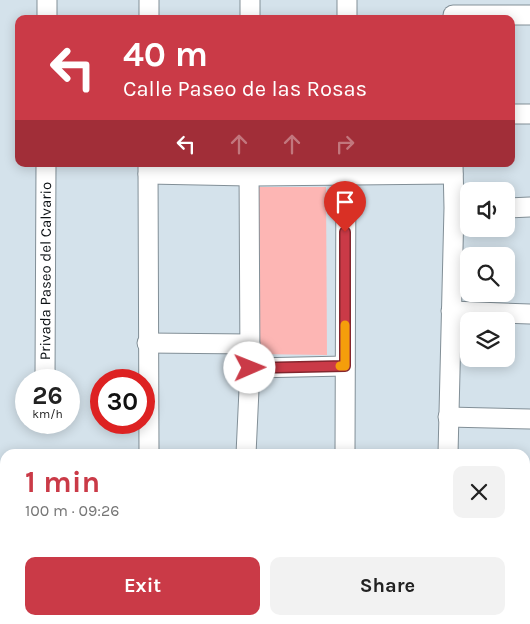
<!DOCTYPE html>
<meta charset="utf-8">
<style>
:root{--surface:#fff;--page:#f2f2f2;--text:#222;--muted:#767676;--accent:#ca3a47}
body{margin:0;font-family:Karla,sans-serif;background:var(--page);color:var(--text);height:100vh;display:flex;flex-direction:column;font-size:19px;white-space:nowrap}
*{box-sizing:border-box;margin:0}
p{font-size:16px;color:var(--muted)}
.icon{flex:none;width:28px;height:28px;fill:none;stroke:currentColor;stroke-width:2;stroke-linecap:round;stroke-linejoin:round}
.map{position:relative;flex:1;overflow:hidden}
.drawer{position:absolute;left:0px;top:449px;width:530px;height:176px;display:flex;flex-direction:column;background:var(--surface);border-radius:15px 15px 0 0;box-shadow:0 2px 12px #0003}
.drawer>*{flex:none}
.banner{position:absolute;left:15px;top:15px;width:500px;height:152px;border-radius:10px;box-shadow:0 2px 12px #0003;background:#ca3a47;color:#fff;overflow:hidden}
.buttons{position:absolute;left:460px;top:182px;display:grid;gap:10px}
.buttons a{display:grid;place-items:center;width:55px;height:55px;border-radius:10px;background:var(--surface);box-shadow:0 2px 12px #0003;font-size:25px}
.speed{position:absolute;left:15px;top:369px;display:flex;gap:10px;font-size:25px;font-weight:700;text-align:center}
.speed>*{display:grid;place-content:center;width:65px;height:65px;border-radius:50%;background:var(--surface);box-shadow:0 2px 12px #0003;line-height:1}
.speed small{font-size:12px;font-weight:400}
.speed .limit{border:8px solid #d22;background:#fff;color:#111}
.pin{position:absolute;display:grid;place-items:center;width:42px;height:42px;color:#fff;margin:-51px -21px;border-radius:50% 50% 50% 0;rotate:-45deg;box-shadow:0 0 5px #0007}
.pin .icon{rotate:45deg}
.me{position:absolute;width:55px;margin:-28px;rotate:89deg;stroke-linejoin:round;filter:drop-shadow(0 0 4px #0008)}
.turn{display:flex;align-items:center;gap:18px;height:105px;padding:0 25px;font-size:22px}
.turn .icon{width:65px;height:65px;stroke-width:2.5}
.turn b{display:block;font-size:35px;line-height:42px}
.lanes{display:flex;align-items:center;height:48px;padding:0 25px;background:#0003;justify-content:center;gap:25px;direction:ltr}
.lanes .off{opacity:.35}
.round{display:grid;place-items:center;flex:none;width:52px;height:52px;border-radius:10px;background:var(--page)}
.headline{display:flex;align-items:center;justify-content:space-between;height:85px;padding:0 25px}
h1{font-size:30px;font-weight:700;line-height:38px;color:var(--accent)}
.action{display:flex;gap:10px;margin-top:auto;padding:10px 25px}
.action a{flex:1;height:58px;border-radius:10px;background:var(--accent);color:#fff;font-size:20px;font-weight:700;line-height:58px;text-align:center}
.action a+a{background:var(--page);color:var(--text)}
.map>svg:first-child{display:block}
.green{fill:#fdb6b4}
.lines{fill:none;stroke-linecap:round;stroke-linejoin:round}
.minor-casing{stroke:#828f97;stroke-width:21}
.minor{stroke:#fff;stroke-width:19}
.route-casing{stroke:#83262e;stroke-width:12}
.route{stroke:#ca3a47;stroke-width:9}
.slow{stroke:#f59e0b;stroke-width:9}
.labels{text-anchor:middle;stroke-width:4;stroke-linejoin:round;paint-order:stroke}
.street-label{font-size:15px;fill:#0c1114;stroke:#d4e2eb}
</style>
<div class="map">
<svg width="530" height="624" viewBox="0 0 530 624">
<rect width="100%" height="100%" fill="#d4e2eb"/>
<polygon class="green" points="256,187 326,187 327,355 254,354"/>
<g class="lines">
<g class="minor-casing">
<g id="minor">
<polyline points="453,15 530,15"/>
<polyline points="47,19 47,0"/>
<polyline points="149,19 149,0"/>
<polyline points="250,19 250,0"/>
<polyline points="347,19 347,0"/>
<polyline points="511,114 530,114"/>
<polyline points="148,164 149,454"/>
<polyline points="148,174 249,176 453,174"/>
<polyline points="506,208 530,207"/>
<polyline points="451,311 530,314"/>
<polyline points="147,343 250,344"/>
<polyline points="250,368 345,366"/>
<path id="s1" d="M45,380L46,164"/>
<polyline points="448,417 530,419"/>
<polyline points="45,423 45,422"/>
<polyline points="246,454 250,368 249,165"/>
<polyline points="345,454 346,164"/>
<polyline points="448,454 454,208 453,164"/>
<polyline points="525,541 530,541"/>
<polyline points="0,549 5,549"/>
<polyline points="525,564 530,564"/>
<polyline points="47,624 47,620"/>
<polyline points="436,624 436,620"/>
<polyline points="451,624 451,620"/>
</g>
</g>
<use href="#minor" class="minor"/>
</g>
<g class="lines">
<g class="route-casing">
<polyline id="route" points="250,368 345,366 345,232"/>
</g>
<use href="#route" class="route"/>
<polyline class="slow" points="340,366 345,366 345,325"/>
</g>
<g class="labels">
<g class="street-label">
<text dy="5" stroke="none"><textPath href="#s1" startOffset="109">Privada Paseo del Calvario</textPath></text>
</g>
</g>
</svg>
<div class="buttons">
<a><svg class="icon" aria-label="sound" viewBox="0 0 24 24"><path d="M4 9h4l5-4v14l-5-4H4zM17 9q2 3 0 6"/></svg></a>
<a><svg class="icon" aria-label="search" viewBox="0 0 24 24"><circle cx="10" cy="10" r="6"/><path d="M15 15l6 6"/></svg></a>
<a><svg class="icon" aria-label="layers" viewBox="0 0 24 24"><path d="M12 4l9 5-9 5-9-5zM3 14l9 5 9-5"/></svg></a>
</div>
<div class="speed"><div>26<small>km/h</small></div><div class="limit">30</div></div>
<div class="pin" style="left:345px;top:232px;background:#d93025"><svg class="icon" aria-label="arrive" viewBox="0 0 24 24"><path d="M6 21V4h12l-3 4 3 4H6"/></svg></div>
<svg class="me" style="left:250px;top:368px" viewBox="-20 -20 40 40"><circle r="19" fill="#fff"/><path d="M0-13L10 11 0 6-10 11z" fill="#ca3a47"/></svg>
<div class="banner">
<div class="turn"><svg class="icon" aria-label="left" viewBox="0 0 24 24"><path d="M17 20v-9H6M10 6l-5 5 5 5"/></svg><div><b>40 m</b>Calle Paseo de las Rosas</div></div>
<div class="lanes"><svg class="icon" aria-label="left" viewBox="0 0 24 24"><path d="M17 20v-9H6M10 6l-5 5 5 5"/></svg><svg class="icon off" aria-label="ahead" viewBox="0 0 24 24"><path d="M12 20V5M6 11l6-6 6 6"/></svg><svg class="icon off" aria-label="ahead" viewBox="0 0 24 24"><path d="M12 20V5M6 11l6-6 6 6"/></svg><svg class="icon off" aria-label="right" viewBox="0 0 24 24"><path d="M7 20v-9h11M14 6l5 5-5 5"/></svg></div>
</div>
<section class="drawer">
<div class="headline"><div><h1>1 min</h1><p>100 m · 09:26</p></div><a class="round"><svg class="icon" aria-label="close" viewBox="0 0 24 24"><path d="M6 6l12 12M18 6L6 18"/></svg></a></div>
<div class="action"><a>Exit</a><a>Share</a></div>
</section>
</div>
